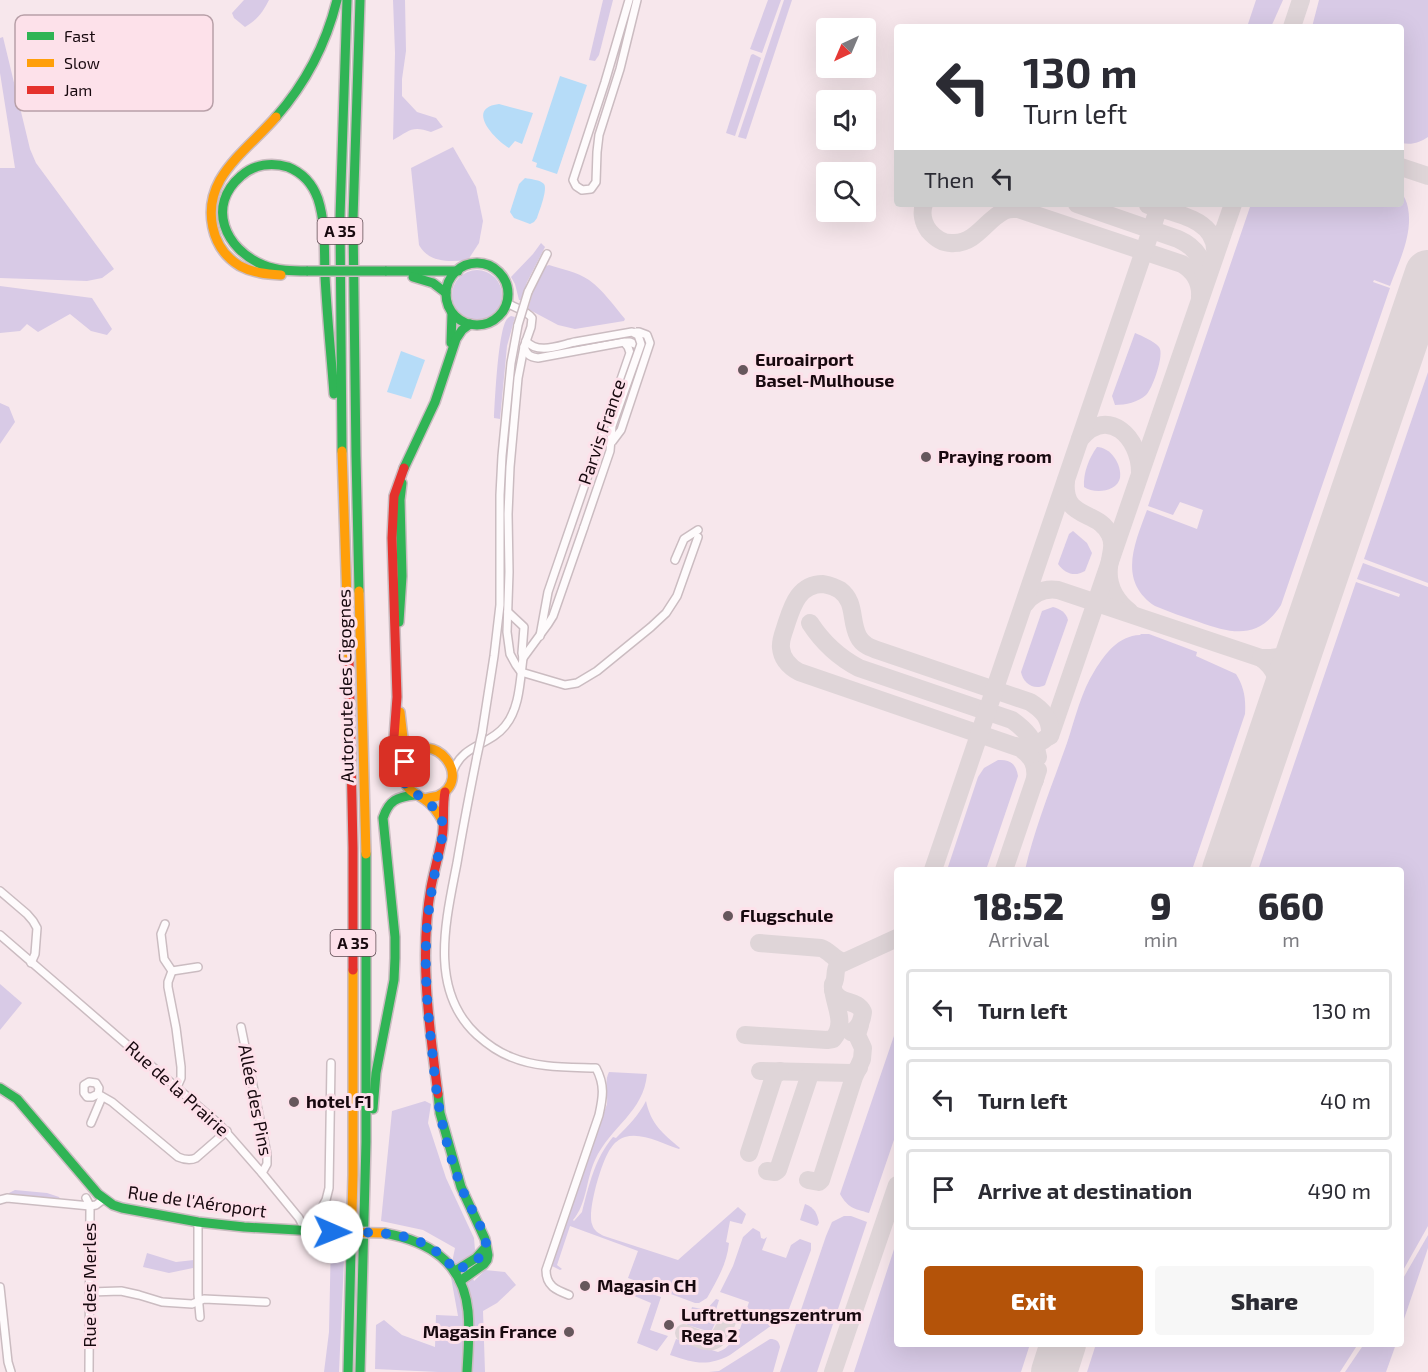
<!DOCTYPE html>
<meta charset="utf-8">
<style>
:root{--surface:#fff;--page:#f7f7f7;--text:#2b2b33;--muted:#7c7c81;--line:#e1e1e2;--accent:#b45309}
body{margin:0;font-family:"Exo 2",sans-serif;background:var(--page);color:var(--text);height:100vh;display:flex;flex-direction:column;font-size:22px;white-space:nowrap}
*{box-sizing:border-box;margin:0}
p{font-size:20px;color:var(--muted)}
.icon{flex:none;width:33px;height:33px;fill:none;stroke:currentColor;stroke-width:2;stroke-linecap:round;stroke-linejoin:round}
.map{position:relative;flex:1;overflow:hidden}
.drawer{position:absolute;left:894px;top:867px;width:510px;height:480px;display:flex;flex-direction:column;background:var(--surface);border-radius:6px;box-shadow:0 6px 24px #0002}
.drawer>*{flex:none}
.top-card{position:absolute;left:894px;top:24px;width:510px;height:183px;border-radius:6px;box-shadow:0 6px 24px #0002;background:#fff;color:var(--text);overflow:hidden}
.needle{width:39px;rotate:224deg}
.tools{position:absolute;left:816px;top:18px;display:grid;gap:12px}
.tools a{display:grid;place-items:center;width:60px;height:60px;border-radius:6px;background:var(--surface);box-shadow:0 6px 24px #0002;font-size:30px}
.pin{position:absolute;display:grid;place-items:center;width:51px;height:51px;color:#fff;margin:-26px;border-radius:12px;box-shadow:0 3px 9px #0006}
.me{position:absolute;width:66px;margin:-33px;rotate:91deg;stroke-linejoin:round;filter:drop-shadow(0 0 4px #0008)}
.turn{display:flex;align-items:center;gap:21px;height:126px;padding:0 30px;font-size:27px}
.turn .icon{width:78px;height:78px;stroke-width:2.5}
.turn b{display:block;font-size:42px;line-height:51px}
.then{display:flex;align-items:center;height:57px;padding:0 30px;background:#0003;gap:12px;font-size:22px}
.eta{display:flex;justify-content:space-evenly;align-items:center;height:102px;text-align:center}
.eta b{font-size:36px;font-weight:800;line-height:42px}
.cta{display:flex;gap:12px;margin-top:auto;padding:12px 30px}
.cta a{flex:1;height:69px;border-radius:6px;background:var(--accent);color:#fff;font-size:24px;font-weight:800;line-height:69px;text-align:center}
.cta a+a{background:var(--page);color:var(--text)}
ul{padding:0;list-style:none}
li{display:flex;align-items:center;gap:18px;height:81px;margin:0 12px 9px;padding:0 18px;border:3px solid var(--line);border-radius:6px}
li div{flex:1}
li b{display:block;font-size:22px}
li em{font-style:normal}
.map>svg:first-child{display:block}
.green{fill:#d8cae6}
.water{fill:#b6dcf8}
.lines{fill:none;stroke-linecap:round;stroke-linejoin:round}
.taxiway{stroke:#dfd5d8;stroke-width:18}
.runway{stroke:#dfd5d8;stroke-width:46}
.street-casing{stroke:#cbbcc1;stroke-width:10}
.fast-casing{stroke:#cbbcc1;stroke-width:12}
.slow-casing{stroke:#cbbcc1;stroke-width:12}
.jam-casing{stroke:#cbbcc1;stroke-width:12}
.street{stroke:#fefbfc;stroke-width:7}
.fast{stroke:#30b455;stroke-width:9}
.slow{stroke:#ff9f0a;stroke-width:9}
.jam{stroke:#e5322d;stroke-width:9}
.street-bridge-casing{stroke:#cbbcc1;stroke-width:10;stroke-linecap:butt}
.fast-bridge-casing{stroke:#cbbcc1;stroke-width:12;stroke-linecap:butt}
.slow-bridge-casing{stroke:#cbbcc1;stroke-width:12;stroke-linecap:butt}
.street-bridge{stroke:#fefbfc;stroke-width:7}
.fast-bridge{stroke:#30b455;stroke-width:9}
.slow-bridge{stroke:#ff9f0a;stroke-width:9}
.route{stroke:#1a73e8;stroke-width:10;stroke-dasharray:0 18}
.poi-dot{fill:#66575c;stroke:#fde1ea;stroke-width:2}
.labels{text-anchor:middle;stroke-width:6;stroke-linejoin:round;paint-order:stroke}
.shield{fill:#fde1ea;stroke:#5d4a51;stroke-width:1.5}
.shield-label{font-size:16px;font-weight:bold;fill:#18090f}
.poi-label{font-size:18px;font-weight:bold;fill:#18090f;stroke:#fde1ea;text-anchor:start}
.street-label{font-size:18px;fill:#18090f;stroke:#fde1ea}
.key{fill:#fde1ea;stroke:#b8a0a8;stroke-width:1.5}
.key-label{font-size:16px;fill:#18090f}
</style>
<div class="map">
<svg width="1428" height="1372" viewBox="0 0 1428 1372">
<rect width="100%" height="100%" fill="#f7e7ec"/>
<g class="green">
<path d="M244,0H269C263,12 257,20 245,27L234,18L232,13Z"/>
<path d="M393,0H405L406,51L402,79V96L417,112L436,118L443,127L431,132C412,125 409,131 393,140L395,53Z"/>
<polygon points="603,0 613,0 599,55 595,61 589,60"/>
<polygon points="768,0 781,0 762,53 750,49"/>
<polygon points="784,0 792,0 746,139 738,137"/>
<polygon points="1256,0 1283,0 1271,27 1247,27"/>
<path d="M1319,0H1428V137C1419,143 1412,145 1401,143V27H1312Z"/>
<polygon points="3,37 30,149 36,163 114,269 102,278 87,281 0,278 0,168 15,168 0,73 0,38"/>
<polygon points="753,54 761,58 735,136 726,133 751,55"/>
<path d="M453,147L476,187L483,221L479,243L468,260C450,262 429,263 419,245L411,168Z"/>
<path d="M1401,191C1404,196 1407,202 1408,208C1413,234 1399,262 1390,286L1374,280L1373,282L1390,288L1281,605C1258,640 1233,634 1199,622C1184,617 1169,612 1155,606C1117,581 1135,543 1147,510L1197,529L1203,510L1180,502L1173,515L1148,506L1251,204H1401Z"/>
<polygon points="541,243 545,247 527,282 521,300 519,300 515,284 511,277 533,254"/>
<path d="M549,265C562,269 577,272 589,280C603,290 614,306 625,319L624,321L575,329L558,325L528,309L533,292L544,267Z"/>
<circle cx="477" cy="295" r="25"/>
<polygon points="0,286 92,298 112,329 107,335 91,331 70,314 38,332 27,324 20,331 0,333"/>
<path d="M511,316L515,317L507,346L500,419L494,418C495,401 498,330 507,319C508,318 509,317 511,316Z"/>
<path d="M1135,333C1142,336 1154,341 1159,347C1165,354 1152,390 1146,395C1138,402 1126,405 1115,405L1112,396Z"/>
<polygon points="1428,372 1428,583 1364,559"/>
<polygon points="0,403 9,407 15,422 0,444"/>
<path d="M1097,447C1110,447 1122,464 1120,478C1117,492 1094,494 1084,487C1083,473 1089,458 1097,447Z"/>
<path d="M1073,531L1087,543L1092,553L1085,571C1075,577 1065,574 1058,564L1069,534Z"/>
<polygon points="1363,563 1428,587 1428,1226 1401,1274 1401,870 1258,870 1356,582 1399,597 1400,594 1357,579"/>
<path d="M1053,607C1060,609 1066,612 1068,620L1045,685C1034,691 1023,683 1021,672L1042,611Z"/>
<path d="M1141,634H1149L1197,652L1196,656L1236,674C1244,687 1246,698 1245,714L1192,870H1025C1035,827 1052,785 1067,743C1075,719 1081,692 1095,670C1106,653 1118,636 1140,635Z"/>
<path d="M998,760C1010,759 1016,764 1018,776L986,870H947L978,777L984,768Z"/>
<polygon points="0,984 22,1003 0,1030"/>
<path d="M897,1027V1131L869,1213C853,1208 849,1209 840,1194Z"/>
<path d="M609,1072L647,1074C644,1112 610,1127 595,1160C586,1179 587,1204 573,1220L574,1221L582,1212C589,1185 595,1158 613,1137L616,1138C628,1126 638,1116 646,1101C651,1124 662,1133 680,1148L679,1149C663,1144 642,1132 625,1137C619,1139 614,1143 611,1148C602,1159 587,1211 592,1224C594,1231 598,1233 604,1236L678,1260L738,1207L746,1214L742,1224L730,1221L726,1242L729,1243C727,1264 717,1280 707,1298L699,1303H695L628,1278L638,1251L570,1226L557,1265L562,1269L560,1270L552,1266L607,1104C608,1092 604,1082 609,1072Z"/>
<polygon points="425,1101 431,1104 428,1123 446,1178 474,1238 475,1250 467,1261 474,1281 485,1270 505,1272 516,1285 497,1303 483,1311 485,1372 438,1372 375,1369 376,1325 384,1320 402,1335 435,1347 436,1315 458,1316 450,1272 455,1248 423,1230 381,1221 392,1111"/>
<polygon points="15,1190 47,1193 59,1197 61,1200 10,1196 9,1193"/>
<path d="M805,1204C815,1208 817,1213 819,1223L817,1226L800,1220Z"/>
<polygon points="844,1216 851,1216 867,1222 817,1372 780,1372 826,1236 832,1222"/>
<path d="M753,1228L760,1232L761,1238L764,1239L767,1237L762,1250L786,1258L791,1245L800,1239L811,1243V1250L789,1309L779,1320L730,1355C707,1367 694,1363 670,1355L676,1339L718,1352C730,1348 733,1340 736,1329H740L749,1302L720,1292L733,1266L743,1237Z"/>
<polygon points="1428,1235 1428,1248 1401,1328 1401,1282"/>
<polygon points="331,1238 345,1238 339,1372 324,1372 329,1332"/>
<polygon points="897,1240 897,1344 1030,1344 1021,1372 854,1372"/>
<polygon points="147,1253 176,1262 194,1260 193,1268 169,1273 143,1267"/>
<polygon points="637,1289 661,1297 650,1330 668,1336 657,1351 637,1343 651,1303 632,1295"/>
<polygon points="716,1299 719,1300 713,1319 716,1321 711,1332 687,1325 692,1307 706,1310"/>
<path d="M770,1339C776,1339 779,1341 780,1347L773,1372H709L719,1371Z"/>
<polygon points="1096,1344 1358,1344 1340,1372 1087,1372"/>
<polygon points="1364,1344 1396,1344 1386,1372 1345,1372"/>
</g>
<g class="water">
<polygon points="560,76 587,85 557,174 536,167 537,163 532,161"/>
<path d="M499,104L533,113L522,144L515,141L509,148C494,139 465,108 499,104Z"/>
<path d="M525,178C530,179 541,180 544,184C548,189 539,212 537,218L534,222L530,224L514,218L510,212L519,184Z"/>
<polygon points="401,351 425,360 411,399 387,392"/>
</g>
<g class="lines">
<g class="taxiway">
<polyline points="1292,27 1301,0"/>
<polyline points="1401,167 1428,176"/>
<path d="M924,204C921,213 923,223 929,231C935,238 944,244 954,243C976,243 986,220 1004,211C1009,208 1013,209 1018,209L1182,264C1194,271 1201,282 1200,297"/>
<path d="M1077,204L1178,239C1196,247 1206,261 1204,282"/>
<path d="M1148,205C1174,213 1219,219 1215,255"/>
<path d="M1080,439C1108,405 1140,438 1140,472"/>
<path d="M1066,481C1062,521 1099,509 1110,535C1115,546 1110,555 1109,567C1107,585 1116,601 1130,612"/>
<path d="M1025,604C1033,593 1044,588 1058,590L1261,658"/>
<path d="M810,623C823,643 838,657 859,668L1012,720C1026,730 1035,740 1038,757"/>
<path d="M1280,708C1282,688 1278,670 1261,658C1283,659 1294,655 1305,636"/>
<polyline points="1050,736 1233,204"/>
<path d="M1016,746C1030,749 1040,744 1050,735C1051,719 1043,710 1030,702L880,651C871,648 862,645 858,636C850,620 856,602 840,590C835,587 828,585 823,584C798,584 792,607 786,625C784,632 780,640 781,648C782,659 790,667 799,672L1020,748C1032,756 1037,765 1035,780"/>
<polyline points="933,870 1160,204"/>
<polyline points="1004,870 1038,770"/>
<path d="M759,943L821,948C830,951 834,960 844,962"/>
<path d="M833,990C840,1006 856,998 863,1012C862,1020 859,1029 851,1032"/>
<path d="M745,1035L827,1040L833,1039C847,1023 834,1005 833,988C832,982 834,985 835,979C836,973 835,970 838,965L897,938"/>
<polyline points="760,1071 851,1073 856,1071 859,1068"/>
<polyline points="749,1153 774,1076 780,1071"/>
<polyline points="767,1171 775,1172 778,1170 810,1074 812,1073"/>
<polyline points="808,1180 819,1182 821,1180 854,1077 862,1059 863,1048 857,1035 860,1025"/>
<path d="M684,1333C707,1342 717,1350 727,1321"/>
<polyline points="833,1372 897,1185"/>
</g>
<g class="runway">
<polyline points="1225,870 1428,273"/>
<polyline points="1054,1372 1063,1344"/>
</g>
<g class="street-casing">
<g id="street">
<polyline points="629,0 605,82 573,180 576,186 582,190 591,189 596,182 597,152 599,135 620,69 637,0"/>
<polyline points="528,292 547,254"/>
<path d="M507,303C515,308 526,310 532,318L531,327L524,347L518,378L510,467L508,514L509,572L507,632L510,654L516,665L521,672L565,685L577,683L597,671L651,627L666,613L677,596L698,537"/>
<path d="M526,341C538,355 560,345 575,342"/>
<path d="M524,347C527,355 530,357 538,358L624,342H630L637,345"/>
<polyline points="675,560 684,539 698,530"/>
<polyline points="540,636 548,592 630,353 628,347 624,342"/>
<polyline points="523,658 548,624 553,616 584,527"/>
<polyline points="482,733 494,656 500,605 500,495 502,456 511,363 518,325"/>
<path d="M477,756C470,791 463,827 457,863C446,920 428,990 477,1035C487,1044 498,1052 511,1057C537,1068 567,1067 596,1068C605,1085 603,1097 599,1115L546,1270C546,1286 556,1290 569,1295"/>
<path d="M453,771C463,744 489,746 505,726C520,708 520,680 523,658L522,653L524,627L508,612"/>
<polyline points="0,891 27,914 33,921 37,928 35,954 31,963"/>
<polyline points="165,924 161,934 164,959 172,971 168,982 168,987 176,1028 181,1067 181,1078 177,1087"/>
<polyline points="0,935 220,1125 262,1173 299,1218 303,1226 303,1231"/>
<polyline points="172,971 198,967"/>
<polyline points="241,1027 267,1154 267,1164 262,1173"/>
<path d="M98,1094L99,1088L96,1083L89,1082L84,1085V1093L87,1097H92L98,1094L112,1102L178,1157C185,1160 190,1161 196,1158L227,1131"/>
<polyline points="91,1123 102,1097"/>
<polyline points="86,1198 90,1206 90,1210 89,1372"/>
<polyline points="0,1200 7,1198 90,1206 96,1205 104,1199"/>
<polyline points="198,1222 198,1294 200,1317"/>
<polyline points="317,1231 321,1209 326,1200 329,1188 331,1063"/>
<polyline points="0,1287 8,1362 11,1372"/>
<polyline points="90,1292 121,1291 139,1295 162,1302 192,1304 204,1299 266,1302"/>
</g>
</g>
<g class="fast-casing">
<g id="fast">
<path d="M276,117C306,83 326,44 337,0"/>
<circle cx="477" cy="294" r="31"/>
<path d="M308,271C293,271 277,271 263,265C225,249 206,206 241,176C254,164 272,162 288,167C303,173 313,185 318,199C326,224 324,251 325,276C327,315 331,355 334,394"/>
<polyline points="385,271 458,271"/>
<polyline points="413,277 433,283 446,293"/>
<polyline points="451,343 452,313"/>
<polyline points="342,451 340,217 347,0"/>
<polyline points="404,468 435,402 456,339 462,330 470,324"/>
<polyline points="359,591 356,456 353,219 360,0"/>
<polyline points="399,622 402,576 400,500 402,483"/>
<polyline points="0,1088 17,1099 98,1194 113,1205 122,1208 198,1222 244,1227 332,1232"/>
<polyline points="438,1094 440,1113 461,1187 485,1239 488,1255 487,1260 484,1264 460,1281"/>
<path d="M373,1109L376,1073L394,980L395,958V937L383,818C389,800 397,797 415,795"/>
<path d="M384,1233C429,1241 463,1262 468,1311C470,1332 468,1352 467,1372"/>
<polyline points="455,1271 476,1258 486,1247"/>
<polyline points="348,1372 351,1250"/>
<polyline points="360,1372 366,1142 366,854"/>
</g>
</g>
<g class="slow-casing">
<g id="slow">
<path d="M276,117C258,138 234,156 220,180C204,209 210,248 240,266C253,273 267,274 281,275"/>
<polyline points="342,451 349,661"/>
<polyline points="359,591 366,854"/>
<polyline points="400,712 403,738 416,751"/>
<path d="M424,799C428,798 434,797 438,796C475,778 432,727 408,758C403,764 401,773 404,780C408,793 419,794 428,802C434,807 438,813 442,820"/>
<polyline points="351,1250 353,1175 353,970"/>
</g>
</g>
<g class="jam-casing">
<g id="jam">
<polyline points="404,468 394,496 392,538 397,697 394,737 395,742 405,762"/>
<polyline points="349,661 353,848 353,970"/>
<path d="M438,1094C429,1025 419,956 431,887C434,871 439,854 442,838C445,823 442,807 445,792"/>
</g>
</g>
<use href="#street" class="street"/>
<use href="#fast" class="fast"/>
<use href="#slow" class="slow"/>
<use href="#jam" class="jam"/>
<g class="street-bridge-casing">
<g id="street-bridge">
<polyline points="518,325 528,292"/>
<polyline points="575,342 632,332 638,335 641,344 612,426 610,451 584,527"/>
<polyline points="612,442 621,430 650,343 647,335 639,332 636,332"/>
<polyline points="477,756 482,733"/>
</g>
</g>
<g class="fast-bridge-casing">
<polyline id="fast-bridge" points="308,271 385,271"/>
</g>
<g class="slow-bridge-casing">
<polyline id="slow-bridge" points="332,1232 384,1233"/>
</g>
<use href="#street-bridge" class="street-bridge"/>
<use href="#fast-bridge" class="fast-bridge"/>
<use href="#slow-bridge" class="slow-bridge"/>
</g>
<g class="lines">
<path class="route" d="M332,1232C380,1233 424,1228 455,1271C465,1266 485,1259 486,1246C487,1233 468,1205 463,1191C453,1167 445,1139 440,1112C436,1092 434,1070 432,1049C427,1008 424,967 427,926C429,906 432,887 436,867C438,854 443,840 443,827C443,822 441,818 438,814C434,808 429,802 423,798C406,789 399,783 405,762"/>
</g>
<g class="poi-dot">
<circle cx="743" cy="370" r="6"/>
<circle cx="926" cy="457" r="6"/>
<circle cx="728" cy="916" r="6"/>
<circle cx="294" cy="1102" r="6"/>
<circle cx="585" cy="1286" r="6"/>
<circle cx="669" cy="1325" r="6"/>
<circle cx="569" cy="1332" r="6"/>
</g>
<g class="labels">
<g class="shield">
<rect x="317.5" y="218" width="45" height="26" rx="4.5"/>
<rect x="330.5" y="930" width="45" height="26" rx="4.5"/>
</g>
<g class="shield-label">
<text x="340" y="237">A 35</text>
<text x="353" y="949">A 35</text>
</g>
<g class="poi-label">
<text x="755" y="366">Euroairport<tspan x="755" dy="21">Basel-Mulhouse</tspan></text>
<text x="938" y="463">Praying room</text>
<text x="740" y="922">Flugschule</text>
<text x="306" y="1108">hotel F1</text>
<text x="597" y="1292">Magasin CH</text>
<text x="681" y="1321">Luftrettungszentrum<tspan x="681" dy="21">Rega 2</tspan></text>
<text x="557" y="1338" text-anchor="end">Magasin France</text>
</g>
<g class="street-label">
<text transform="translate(602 432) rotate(-71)" y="6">Parvis France</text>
<text transform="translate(346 686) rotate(-91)" y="6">Autoroute des Cigognes</text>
<text transform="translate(177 1089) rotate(42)" y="6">Rue de la Prairie</text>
<text transform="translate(255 1100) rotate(79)" y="6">Allée des Pins</text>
<text transform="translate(197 1202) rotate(8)" y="6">Rue de l'Aéroport</text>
<text transform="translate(90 1285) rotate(-90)" y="6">Rue des Merles</text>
</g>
</g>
<rect x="15" y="15" width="198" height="96" rx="9" class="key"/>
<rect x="27" y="32" width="27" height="8" fill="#30b455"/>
<rect x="27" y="59" width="27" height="8" fill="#ff9f0a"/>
<rect x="27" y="86" width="27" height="8" fill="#e5322d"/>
<g class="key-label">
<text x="64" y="42">Fast</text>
<text x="64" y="69">Slow</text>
<text x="64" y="96">Jam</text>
</g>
</svg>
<div class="tools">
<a><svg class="needle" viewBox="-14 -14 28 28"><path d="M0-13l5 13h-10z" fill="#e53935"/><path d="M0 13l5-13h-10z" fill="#7c7c81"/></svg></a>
<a><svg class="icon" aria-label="sound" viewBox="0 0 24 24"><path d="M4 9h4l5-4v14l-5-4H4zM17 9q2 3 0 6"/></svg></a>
<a><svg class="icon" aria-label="search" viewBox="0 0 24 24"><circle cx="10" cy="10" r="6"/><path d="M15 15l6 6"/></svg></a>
</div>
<div class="pin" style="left:405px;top:762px;background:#d93025"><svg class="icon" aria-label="arrive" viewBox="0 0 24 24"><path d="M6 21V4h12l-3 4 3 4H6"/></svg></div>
<svg class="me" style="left:332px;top:1232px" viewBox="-20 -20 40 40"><circle r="19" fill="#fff"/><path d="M0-13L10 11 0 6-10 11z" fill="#1a73e8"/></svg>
<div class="top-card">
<div class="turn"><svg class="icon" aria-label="left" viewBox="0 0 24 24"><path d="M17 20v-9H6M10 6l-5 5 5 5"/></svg><div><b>130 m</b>Turn left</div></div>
<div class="then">Then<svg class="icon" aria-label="left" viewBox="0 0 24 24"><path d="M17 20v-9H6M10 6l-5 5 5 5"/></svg></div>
</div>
<section class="drawer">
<div class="eta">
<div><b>18:52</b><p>Arrival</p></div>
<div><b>9</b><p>min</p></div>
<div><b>660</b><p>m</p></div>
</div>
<ul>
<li><svg class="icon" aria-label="left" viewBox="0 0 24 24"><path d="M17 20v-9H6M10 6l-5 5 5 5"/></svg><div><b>Turn left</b></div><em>130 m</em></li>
<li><svg class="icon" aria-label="left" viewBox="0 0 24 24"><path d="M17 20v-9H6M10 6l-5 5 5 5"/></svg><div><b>Turn left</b></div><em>40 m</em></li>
<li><svg class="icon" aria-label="arrive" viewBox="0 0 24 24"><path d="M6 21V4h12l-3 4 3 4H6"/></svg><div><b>Arrive at destination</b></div><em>490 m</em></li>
</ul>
<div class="cta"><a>Exit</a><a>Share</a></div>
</section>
</div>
